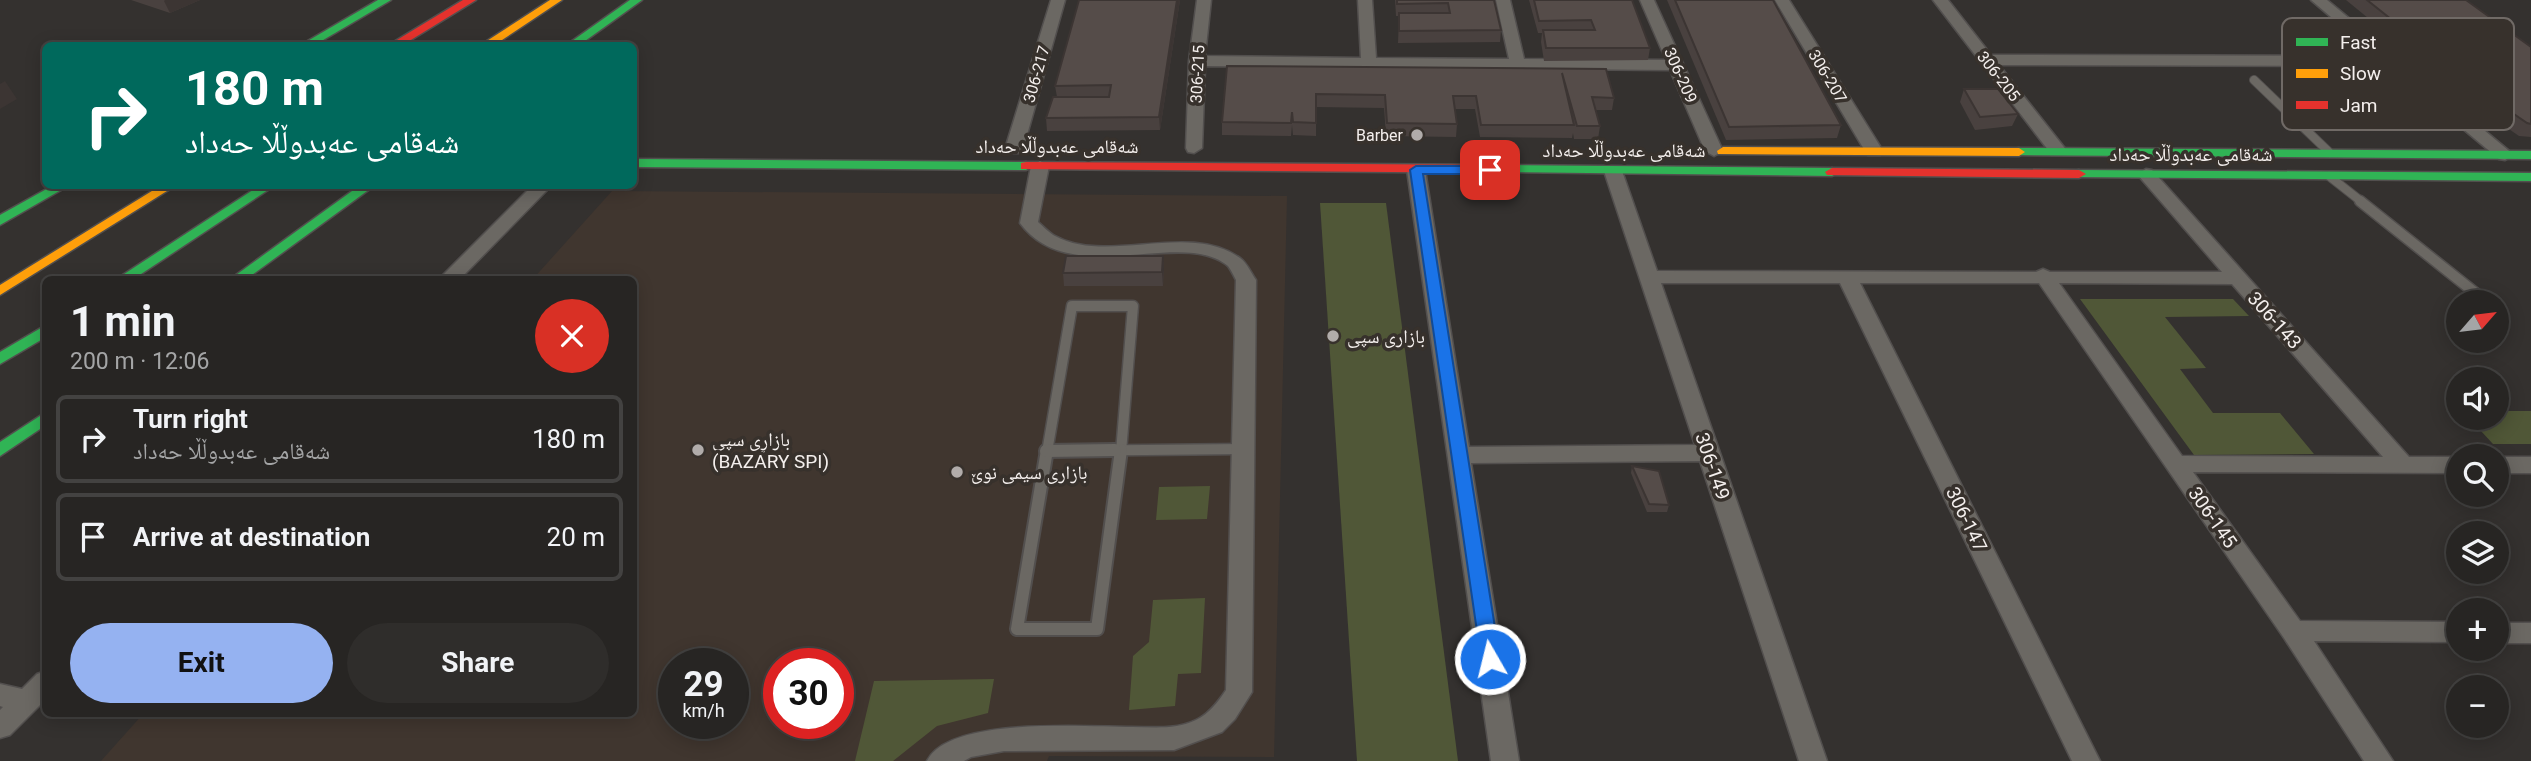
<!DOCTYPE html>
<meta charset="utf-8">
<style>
:root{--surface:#272523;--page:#2f2d2b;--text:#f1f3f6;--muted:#a4a5a6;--line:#434241;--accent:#95b2f1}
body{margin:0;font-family:Roboto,"Noto Naskh Arabic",sans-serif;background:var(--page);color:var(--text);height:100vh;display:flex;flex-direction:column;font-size:26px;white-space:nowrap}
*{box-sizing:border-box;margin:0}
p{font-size:23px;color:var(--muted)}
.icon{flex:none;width:38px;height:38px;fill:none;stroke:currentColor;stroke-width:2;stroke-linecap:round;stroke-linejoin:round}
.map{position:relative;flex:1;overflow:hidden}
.drawer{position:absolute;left:42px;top:276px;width:595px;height:441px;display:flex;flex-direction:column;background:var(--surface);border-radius:10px;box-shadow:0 4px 18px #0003,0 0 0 2px var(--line)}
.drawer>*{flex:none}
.guide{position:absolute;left:42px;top:42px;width:595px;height:147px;border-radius:10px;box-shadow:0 4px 18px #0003,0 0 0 2px var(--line);background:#00695c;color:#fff;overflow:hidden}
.needle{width:46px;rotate:62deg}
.fabs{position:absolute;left:2446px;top:290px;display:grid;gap:14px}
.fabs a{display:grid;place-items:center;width:63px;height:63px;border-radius:50%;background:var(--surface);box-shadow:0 4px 18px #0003,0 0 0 2px var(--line);font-size:35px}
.speed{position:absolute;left:658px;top:648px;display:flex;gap:14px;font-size:35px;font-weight:700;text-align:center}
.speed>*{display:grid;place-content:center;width:91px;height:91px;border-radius:50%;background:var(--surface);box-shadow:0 4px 18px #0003,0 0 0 2px var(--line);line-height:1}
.speed small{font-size:18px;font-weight:400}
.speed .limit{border:10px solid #d22;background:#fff;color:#111}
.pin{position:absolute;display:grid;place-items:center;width:60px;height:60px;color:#fff;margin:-30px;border-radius:14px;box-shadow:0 4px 10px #0006}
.me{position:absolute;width:77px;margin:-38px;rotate:352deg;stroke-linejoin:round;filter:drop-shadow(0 0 5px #0008)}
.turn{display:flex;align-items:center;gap:24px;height:147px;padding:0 28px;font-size:32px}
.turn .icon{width:91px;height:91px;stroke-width:2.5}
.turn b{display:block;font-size:49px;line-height:60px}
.round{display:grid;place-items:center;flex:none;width:74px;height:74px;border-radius:37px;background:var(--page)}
.summary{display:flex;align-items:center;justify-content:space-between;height:119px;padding:0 28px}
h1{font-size:42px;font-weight:700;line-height:52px}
.primary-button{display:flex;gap:14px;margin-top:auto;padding:14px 28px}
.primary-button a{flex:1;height:80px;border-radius:42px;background:var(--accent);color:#111;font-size:28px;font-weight:700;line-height:80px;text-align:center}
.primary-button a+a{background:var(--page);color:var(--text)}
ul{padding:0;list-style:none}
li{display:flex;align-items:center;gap:21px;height:88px;margin:0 14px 10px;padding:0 14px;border:4px solid var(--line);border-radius:10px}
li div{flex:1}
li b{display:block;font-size:26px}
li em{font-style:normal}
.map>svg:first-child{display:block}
.built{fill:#40362f;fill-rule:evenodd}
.green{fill:#505737}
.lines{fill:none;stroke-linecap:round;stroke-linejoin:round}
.lane-far2-casing{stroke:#524f4e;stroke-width:10}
.lane-far1-casing{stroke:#524f4e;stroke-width:13}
.lane-casing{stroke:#524f4e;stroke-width:16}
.street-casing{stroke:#524f4e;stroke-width:3}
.fast-casing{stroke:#524f4e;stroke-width:3}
.slow-casing{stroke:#524f4e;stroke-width:3}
.jam-casing{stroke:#524f4e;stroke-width:3}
.lane-far2{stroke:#6b6863;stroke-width:8}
.lane-far1{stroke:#6b6863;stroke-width:10}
.lane{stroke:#6b6863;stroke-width:12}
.street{fill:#6b6863;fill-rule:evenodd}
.fast{fill:#30b455;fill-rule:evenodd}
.slow{fill:#ff9f0a;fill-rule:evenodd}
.jam{fill:#e5322d;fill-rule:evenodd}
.wall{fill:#49413f}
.shaded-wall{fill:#3c3533}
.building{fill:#554c49;stroke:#3c3533;stroke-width:2}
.route{fill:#1a73e8;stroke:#114b97;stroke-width:2}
.poi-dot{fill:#b1acaa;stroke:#37312c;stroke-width:2.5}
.labels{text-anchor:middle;stroke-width:7;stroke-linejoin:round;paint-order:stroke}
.far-street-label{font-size:16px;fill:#f4efed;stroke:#37312c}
.far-poi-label{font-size:16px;fill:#f4efed;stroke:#37312c;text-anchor:end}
.street-label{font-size:19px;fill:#f4efed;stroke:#37312c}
.poi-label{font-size:19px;fill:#f4efed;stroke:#37312c;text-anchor:start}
.key{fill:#37312c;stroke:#706a66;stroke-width:2}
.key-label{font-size:19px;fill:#f4efed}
</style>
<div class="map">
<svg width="2531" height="761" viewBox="0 0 2531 761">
<rect width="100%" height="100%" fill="#34312f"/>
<path class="built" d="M612,191L1287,196L1274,757L1049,756L1047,761H101L143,714H634V280H532ZM674,663H733V723H674ZM779,663H838V723H779Z"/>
<g class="green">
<polygon points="1320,203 1386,203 1458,761 1357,761"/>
<polygon points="2080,299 2233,299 2249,316 2165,317 2206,368 2180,369 2213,413 2280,413 2314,454 2194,455"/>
<polygon points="2497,411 2531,411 2531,444 2493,444 2469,418 2497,418"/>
<polygon points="1210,486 1207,519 1156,520 1159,487"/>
<polygon points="1205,598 1201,673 1178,674 1175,706 1129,710 1133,656 1149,642 1153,600"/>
<polygon points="994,679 988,713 937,726 893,761 855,761 874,681"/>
</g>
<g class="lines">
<g class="lane-far2-casing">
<g id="lane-far2">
<polyline points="2254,80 2330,153"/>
<polyline points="2329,176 2362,202"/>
</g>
</g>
<g class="lane-far1-casing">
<g id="lane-far1">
<polyline points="2360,201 2488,303"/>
<polyline points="1046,451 1243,449"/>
<polyline points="1047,452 1072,306 1133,306 1121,452"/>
</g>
</g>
<g class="lane-casing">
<g id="lane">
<polyline points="1047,450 1017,629 1097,629 1121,450"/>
<polyline points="1046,451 1115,450"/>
</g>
</g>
<g class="street-casing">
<g id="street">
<polygon points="1051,0 1065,0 1023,149 1020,153 1008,153 1005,149"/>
<polygon points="1197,0 1211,0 1205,56 1361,58 1358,0 1372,0 1376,58 1509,59 1496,0 1510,0 1524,59 1666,60 1640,0 1654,0 1723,151 1714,156 1705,151 1670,70 1205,66 1202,148 1194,153 1188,152 1186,148 1189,61"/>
<polygon points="1775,0 1789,0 1883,151 1880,155 1868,155 1865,151"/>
<polygon points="1933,0 1948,0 1991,55 2377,56 2311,0 2327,0 2514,155 2505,160 2499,159 2388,66 1999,65 2067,151 2064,155 2052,155"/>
<path d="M1040,161L1049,166L1038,222C1043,226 1049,233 1055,236C1108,265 1188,221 1240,258C1247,263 1251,273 1256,280L1252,692L1235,719L1222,732L1174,750L1004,751L971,757L964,761H927C949,716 1087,727 1132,727C1153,727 1176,730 1196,720C1209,714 1218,702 1226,690L1236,280C1234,276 1231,270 1228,266C1182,227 1070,291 1020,223L1031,166Z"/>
<path d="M1416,165L1425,170L1469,447L1695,445L1604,171L1607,167H1619L1622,171L1657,271L2036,272L2043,269L2050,272H2222L2137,174L2146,169L2152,170L2409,457H2459V473L2193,472L2300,621L2459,622V642L2314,641L2393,761H2364L2284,638L2039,283H1860L2100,761H2072L1840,283H1661L1827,761H1799L1700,461L1471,463L1519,761H1491L1407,170ZM2059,283L2232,284L2383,457L2182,456Z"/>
<polygon points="532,186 551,186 459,280 438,280"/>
<rect x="2497" y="457" width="34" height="16"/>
<rect x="2497" y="623" width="34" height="20"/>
<polygon points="46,671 46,699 10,735 0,738 0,710 3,707 0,706 0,684 22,689 37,674"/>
</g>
</g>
<g class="fast-casing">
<g id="fast">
<polygon points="378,0 391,0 313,46 299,46"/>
<polygon points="630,0 642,0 578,46 565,46"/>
<polygon points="2019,148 2531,151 2531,159 2014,155 2014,149"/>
<polygon points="634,159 1026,162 1032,166 1026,170 634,167"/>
<polygon points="1510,165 1832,168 1839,172 1832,176 1505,172 1503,169"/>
<polygon points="2079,170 2531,173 2531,181 2074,177 2074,171"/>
<polygon points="52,186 68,186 0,225 0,215"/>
<polygon points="259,186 274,186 132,280 115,280"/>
<polygon points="359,186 374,186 245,280 229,280"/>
<polygon points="46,325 46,337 0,364 0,352"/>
<polygon points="46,412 46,425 0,456 0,442"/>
</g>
</g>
<g class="slow-casing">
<g id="slow">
<polygon points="550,0 562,0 493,46 479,46"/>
<polygon points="1723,147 2019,148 2025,152 2019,156 1718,154 1717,151"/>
<polygon points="160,186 175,186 0,295 0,285"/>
</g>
</g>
<g class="jam-casing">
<g id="jam">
<polygon points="463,0 476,0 401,46 387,46"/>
<polygon points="1026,162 1510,165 1517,169 1510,173 1021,169 1021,163"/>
<polygon points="1832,168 2079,170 2086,174 2079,178 1827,175 1825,172"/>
</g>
</g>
<use href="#lane-far2" class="lane-far2"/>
<use href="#lane-far1" class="lane-far1"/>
<use href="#lane" class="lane"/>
<use href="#street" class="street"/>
<use href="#fast" class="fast"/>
<use href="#slow" class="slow"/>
<use href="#jam" class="jam"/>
</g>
<g class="wall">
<polygon points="131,0 200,0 170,13"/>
<polygon points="1079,0 1180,0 1160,130 1047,131 1046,118 1057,97 1055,86"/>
<polygon points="1395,0 1494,0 1501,30 1500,42 1398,43 1399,16 1396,16"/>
<polygon points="1529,0 1632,0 1650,48 1648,60 1544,61 1541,42 1542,33 1538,33"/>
<polygon points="1667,0 1773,0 1841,125 1837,138 1726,140"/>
<polygon points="2346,0 2466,0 2531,47 2531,137 2519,136 2477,107"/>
<polygon points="1227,66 1614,98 1612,110 1595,110 1600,126 1598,139 1574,139 1573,133 1572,138 1480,137 1475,109 1455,109 1457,124 1456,137 1386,136 1384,108 1316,107 1316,136 1293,135 1292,125 1291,136 1222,135 1222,122"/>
<polygon points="1964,89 2018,114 2012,126 1975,130 1960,102"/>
<polygon points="1163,256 1164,269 1163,286 1064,286 1063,273"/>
<polygon points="1632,466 1669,505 1667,512 1647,512 1631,473"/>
</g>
<g class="shaded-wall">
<polygon points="165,0 200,0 170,13 164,1"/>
<polygon points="1177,0 1180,0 1160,130 1159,117"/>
<polygon points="5,81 17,99 0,109 0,84"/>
<polygon points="1163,256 1164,269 1163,286 1162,272"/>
</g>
<g class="building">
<polygon points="1079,0 1177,0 1159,117 1046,118 1053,97 1109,97 1111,85 1055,86"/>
<polygon points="1397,0 1494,0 1501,30 1399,31 1399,13 1450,13 1448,3 1397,4"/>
<polygon points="1534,0 1632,0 1650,48 1546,48 1543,30 1595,30 1591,20 1539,21"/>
<polygon points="1675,0 1773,0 1841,125 1729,127"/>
<polygon points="2367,0 2466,0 2531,47 2531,124 2527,123 2485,94"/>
<polygon points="1227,66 1606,69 1614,98 1592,97 1600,126 1577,126 1562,73 1574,125 1481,125 1476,96 1453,96 1457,124 1387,123 1385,95 1316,94 1316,123 1293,122 1292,112 1291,123 1222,122"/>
<polygon points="1964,89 1998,89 2018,114 1980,117"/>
<polygon points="1066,256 1163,256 1162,272 1063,273"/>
<polygon points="1632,466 1659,471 1669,505 1649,504"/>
</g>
<polygon class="route" points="1416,166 1490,166 1497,170 1490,174 1423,174 1500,659 1497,664 1490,667 1483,664 1481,659 1410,170"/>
<g class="poi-dot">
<circle cx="1417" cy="135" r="7"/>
<circle cx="1333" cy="336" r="7"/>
<circle cx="698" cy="450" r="7"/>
<circle cx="957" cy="472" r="7"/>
</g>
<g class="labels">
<g class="far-street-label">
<text transform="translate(1036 74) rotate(-74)" y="6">306-217</text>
<text transform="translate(1197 74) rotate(-87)" y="6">306-215</text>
<text transform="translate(1681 75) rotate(66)" y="6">306-209</text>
<text transform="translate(1828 76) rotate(59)" y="6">306-207</text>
<text transform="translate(1999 76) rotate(52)" y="6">306-205</text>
</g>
<g class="far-poi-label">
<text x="1403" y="141">Barber</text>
</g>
<g class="street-label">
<text x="1057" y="153">شەقامی عەبدوڵڵا حەداد</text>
<text x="1624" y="157">شەقامی عەبدوڵڵا حەداد</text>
<text x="2191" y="161">شەقامی عەبدوڵڵا حەداد</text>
<text transform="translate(2275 320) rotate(48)" y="7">306-143</text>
<text transform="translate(1713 466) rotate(71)" y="7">306-149</text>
<text transform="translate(2213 517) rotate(55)" y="7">306-145</text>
<text transform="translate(1967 519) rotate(64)" y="7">306-147</text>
</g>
<g class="poi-label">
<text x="1347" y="343">بازاری سپی</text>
<text x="712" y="446">بازاڕی سپی<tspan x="712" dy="22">(BAZARY SPI)</tspan></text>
<text x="971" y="479">بازاری سیمی نوێ</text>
</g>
</g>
<rect x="2282" y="18" width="232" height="112" rx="10" class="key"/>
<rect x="2296" y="38" width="32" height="8" fill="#30b455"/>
<rect x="2296" y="69" width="32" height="9" fill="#ff9f0a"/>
<rect x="2296" y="101" width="32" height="8" fill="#e5322d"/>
<g class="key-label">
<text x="2340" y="49">Fast</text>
<text x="2340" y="80">Slow</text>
<text x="2340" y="112">Jam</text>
</g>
</svg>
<div class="fabs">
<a><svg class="needle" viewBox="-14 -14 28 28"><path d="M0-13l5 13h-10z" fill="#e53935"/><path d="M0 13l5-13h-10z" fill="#a4a5a6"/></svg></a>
<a><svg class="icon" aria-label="sound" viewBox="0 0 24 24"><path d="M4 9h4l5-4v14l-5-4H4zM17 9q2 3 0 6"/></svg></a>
<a><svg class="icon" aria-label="search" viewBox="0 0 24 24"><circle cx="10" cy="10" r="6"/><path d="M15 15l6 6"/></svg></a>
<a><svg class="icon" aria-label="layers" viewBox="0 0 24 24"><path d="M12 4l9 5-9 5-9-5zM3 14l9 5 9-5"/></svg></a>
<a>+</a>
<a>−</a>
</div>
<div class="speed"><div>29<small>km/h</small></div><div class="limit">30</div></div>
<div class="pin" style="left:1490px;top:170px;background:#d93025"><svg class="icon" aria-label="arrive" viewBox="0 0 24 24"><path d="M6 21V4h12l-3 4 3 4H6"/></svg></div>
<svg class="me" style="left:1490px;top:659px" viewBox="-20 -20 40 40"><circle r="17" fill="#1a73e8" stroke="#fff" stroke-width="3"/><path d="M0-11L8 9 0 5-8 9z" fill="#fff"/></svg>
<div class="guide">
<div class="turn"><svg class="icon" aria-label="right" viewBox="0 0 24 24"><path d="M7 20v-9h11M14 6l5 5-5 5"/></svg><div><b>180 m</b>شەقامی عەبدوڵڵا حەداد</div></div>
</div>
<section class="drawer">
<div class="summary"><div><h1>1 min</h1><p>200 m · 12:06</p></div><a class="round" style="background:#d93025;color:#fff"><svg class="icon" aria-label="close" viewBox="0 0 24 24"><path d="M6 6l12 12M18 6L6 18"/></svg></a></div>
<ul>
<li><svg class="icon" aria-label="right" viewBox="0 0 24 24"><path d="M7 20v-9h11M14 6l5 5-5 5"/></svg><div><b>Turn right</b><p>شەقامی عەبدوڵڵا حەداد</p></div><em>180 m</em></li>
<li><svg class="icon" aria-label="arrive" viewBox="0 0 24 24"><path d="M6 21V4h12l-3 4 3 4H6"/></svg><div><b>Arrive at destination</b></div><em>20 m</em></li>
</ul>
<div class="primary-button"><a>Exit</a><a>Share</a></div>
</section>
</div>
